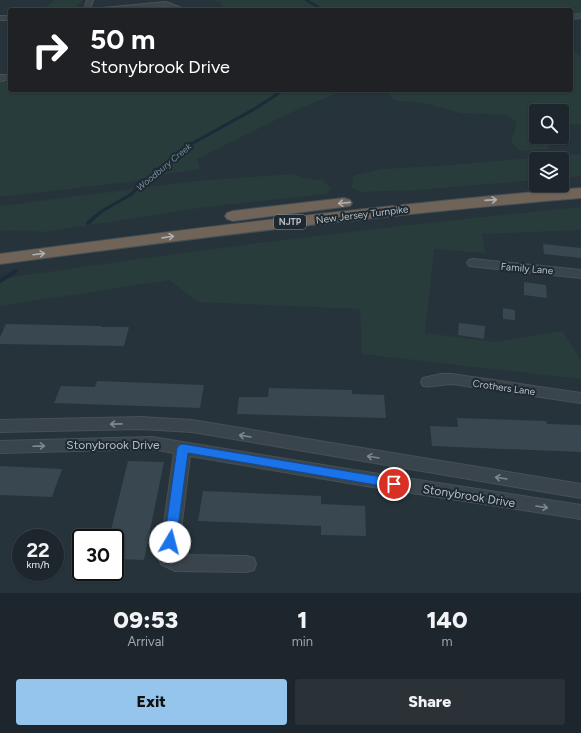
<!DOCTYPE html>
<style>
:root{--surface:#1d262c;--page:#2a3238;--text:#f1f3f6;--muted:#a0a5a9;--line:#3b4348;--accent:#95c5ec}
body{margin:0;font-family:Figtree,sans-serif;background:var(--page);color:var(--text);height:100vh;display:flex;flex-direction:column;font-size:15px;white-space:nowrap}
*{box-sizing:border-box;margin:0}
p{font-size:13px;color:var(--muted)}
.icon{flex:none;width:22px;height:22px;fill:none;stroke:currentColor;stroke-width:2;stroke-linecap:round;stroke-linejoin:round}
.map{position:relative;height:593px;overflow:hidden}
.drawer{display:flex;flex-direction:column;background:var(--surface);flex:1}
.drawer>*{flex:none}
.top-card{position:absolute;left:8px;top:8px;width:565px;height:84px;border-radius:4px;box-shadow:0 1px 3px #0004,0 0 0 1px var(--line);background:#202124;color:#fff;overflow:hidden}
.fabs{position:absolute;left:529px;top:104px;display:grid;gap:8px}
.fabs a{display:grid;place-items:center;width:40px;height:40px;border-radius:4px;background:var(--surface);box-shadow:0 1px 3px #0004,0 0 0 1px var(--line);font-size:20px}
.speed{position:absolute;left:12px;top:529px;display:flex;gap:8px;font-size:20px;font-weight:700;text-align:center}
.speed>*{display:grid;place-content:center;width:52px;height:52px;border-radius:50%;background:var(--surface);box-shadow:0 1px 3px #0004,0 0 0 1px var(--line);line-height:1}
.speed small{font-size:10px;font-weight:400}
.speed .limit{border:2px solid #111;border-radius:6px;background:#fff;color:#111}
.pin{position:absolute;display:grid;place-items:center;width:34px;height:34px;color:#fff;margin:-17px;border:2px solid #fff;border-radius:50%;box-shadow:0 1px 4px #0007}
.me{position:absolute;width:44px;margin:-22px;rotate:8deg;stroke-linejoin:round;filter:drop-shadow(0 0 3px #0008)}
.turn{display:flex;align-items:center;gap:14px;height:84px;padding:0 16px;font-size:18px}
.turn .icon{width:52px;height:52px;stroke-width:2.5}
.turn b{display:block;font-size:28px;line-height:34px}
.eta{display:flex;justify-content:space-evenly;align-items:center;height:68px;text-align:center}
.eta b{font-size:24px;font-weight:800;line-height:28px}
.primary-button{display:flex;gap:8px;margin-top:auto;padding:8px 16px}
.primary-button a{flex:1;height:46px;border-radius:4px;background:var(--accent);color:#111;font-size:16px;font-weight:800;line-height:46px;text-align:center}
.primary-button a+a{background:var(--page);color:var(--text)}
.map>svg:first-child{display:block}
.green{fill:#283c3b}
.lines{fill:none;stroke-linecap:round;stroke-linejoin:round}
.stream-far2{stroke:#1b2b38;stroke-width:2.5}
.stream-far1{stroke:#1b2b38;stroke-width:3}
.stream{stroke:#1b2b38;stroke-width:4}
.building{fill:#394750}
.minor-casing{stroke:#465057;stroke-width:2}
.highway-casing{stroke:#454f56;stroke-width:2}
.minor{fill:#3a444b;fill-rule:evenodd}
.highway{fill:#706358;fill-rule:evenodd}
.oneway{stroke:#acb1b6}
.oneway2{stroke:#7e888f}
.route{fill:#1a73e8;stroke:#114b97}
.labels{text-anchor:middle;stroke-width:4;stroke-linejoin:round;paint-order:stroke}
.far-water-label{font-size:9px;font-style:italic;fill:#738fa1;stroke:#1f2930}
.shield{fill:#1f2930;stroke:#899299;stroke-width:1}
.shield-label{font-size:9px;font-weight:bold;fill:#b6bfc6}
.street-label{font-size:10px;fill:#b6bfc6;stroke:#1f2930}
.near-street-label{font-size:12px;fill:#b6bfc6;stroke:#1f2930}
</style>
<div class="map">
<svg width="581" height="593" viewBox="0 0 581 593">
<rect width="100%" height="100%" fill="#27333b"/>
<g class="green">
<polygon points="55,0 83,0 73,9 34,10 45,7"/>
<polygon points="211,0 581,0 581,13 571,14 571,10 224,10 220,2"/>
<polygon points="571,50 581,57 581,124 568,125 562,131 562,111 536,111 536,137 557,137 546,149 520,151 511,142 517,122 506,115 460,113 424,103 394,100 388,94 400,90 571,90"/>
<polygon points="10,80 10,90 26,90 27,92 43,90 344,90 290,113 197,159 200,169 159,175 128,182 0,197 0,81"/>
<polygon points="581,154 581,176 562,178 562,159 536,159 536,180 416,190 361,192 352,188 353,176 382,169 437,166"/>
<polygon points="293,174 307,179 323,180 331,189 326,194 206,207 44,232 16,230 0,231 0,206 196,181"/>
<path d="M581,207V230L482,234L485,253L434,249L425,333L494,342L562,331L581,360V379L362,354L360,309L197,302L170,280L0,306V279C193,250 387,226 581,207Z"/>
</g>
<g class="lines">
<g class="stream-far2">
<polyline points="306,0 323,10"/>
<polyline points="274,96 283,90"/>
</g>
<polyline class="stream-far1" points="91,220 102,211 130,195 184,148 256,108 276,95"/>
<g class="stream">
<polyline points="88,223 93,219"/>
<polyline points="0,281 16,271"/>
</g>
</g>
<g class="building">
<polygon points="543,244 581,248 581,258 544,254"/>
<polygon points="524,282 546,285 547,298 524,295"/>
<polygon points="503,308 515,310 515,320 503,319"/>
<polygon points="459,323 485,326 484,339 458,335"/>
<polygon points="6,324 102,326 101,327 129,327 124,346 0,344 0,337"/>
<polygon points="97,381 204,385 200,408 54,403 61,386 95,387"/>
<polygon points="269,388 352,390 352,394 384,395 386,418 237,414 239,397 268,397"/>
<polygon points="457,418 546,421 547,424 581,425 581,452 432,446 430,426 458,427"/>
<polygon points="128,461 164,462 144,560 115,559 115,538 109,538"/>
<polygon points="0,466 62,469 52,497 0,495"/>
<polygon points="203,491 321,496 321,504 365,506 366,536 321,535 321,526 198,521"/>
</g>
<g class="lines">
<g class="minor-casing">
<g id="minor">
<polygon points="87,0 93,0 90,10 84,10"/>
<polygon points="166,2 187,10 177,10 166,6 124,10 99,10 102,8"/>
<polygon points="581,14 581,18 571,19 571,15"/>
<rect x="0" y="16" width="10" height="4"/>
<polygon points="0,75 10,75 10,79 0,81"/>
<polygon points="473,259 581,270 581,278 469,266 467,263 469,260"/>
<path d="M441,374H452L581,393V403L452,384C442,384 432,388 423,386L421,382L423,378Z"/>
<polygon points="141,417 192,420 581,484 581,498 192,432 141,429 0,432 0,420"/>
<polygon points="152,437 366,472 581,505 581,519 366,486 190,456 178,555 247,556 254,558 256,564 254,570 247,572 175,571 161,564 159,558 174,453 152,449 0,453 0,441"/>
</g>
</g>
<g class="highway-casing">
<g id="highway">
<path d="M581,188V198C387,214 193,238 0,264V254C193,228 387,204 581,188Z"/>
<polygon points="344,198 350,200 352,203 350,206 233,221 227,219 225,216 227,213 233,211"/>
</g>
</g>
<use href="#minor" class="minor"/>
<use href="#highway" class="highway"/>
</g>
<defs><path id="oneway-shaft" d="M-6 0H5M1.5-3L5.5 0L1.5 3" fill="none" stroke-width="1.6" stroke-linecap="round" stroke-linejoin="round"/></defs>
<g class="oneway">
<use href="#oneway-shaft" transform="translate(491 200) rotate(-4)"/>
<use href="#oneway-shaft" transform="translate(344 203) rotate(174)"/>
<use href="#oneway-shaft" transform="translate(168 237) rotate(-8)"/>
<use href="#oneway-shaft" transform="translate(39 254) rotate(-7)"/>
</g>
<g class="oneway2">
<use href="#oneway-shaft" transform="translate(116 424) rotate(179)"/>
<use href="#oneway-shaft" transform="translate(245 436) rotate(-171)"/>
<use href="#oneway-shaft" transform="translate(39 446) rotate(-2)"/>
<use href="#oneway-shaft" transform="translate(373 457) rotate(-171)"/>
<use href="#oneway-shaft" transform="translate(501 478) rotate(-171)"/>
<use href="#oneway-shaft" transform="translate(542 507) rotate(9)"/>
</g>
<polygon class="route" points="183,444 394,479 399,480 400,484 399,487 394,488 188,453 176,542 174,546 170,547 165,546 164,542 177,448 179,445"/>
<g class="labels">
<g class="far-water-label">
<text transform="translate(164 167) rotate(-40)" y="3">Woodbury Creek</text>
</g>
<rect class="shield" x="274" y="215" width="32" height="14" rx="3"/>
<g class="shield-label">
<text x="290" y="225">NJTP</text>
</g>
<g class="street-label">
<text transform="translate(362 214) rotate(-7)" y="4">New Jersey Turnpike</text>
<text transform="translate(527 268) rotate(5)" y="4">Family Lane</text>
<text transform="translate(504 387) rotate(8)" y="4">Crothers Lane</text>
</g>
<g class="near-street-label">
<text x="113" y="449">Stonybrook Drive</text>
<text transform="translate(469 496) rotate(9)" y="4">Stonybrook Drive</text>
</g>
</g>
</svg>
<div class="fabs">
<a><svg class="icon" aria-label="search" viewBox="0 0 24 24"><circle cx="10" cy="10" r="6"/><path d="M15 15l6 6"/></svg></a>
<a><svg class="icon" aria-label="layers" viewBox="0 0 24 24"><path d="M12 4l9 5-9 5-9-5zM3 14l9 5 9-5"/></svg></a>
</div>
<div class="speed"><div>22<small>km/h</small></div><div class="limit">30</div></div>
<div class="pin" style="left:394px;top:484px;background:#d93025"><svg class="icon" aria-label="arrive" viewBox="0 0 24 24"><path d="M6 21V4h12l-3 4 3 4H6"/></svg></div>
<svg class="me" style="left:170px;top:542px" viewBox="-20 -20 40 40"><circle r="19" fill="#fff"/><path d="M0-13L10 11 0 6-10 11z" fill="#1a73e8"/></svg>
<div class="top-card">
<div class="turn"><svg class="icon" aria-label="right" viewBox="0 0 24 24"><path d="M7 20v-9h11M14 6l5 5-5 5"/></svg><div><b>50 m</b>Stonybrook Drive</div></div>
</div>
</div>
<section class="drawer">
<div class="eta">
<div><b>09:53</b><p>Arrival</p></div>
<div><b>1</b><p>min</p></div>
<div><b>140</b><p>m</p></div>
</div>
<div class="primary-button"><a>Exit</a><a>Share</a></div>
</section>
